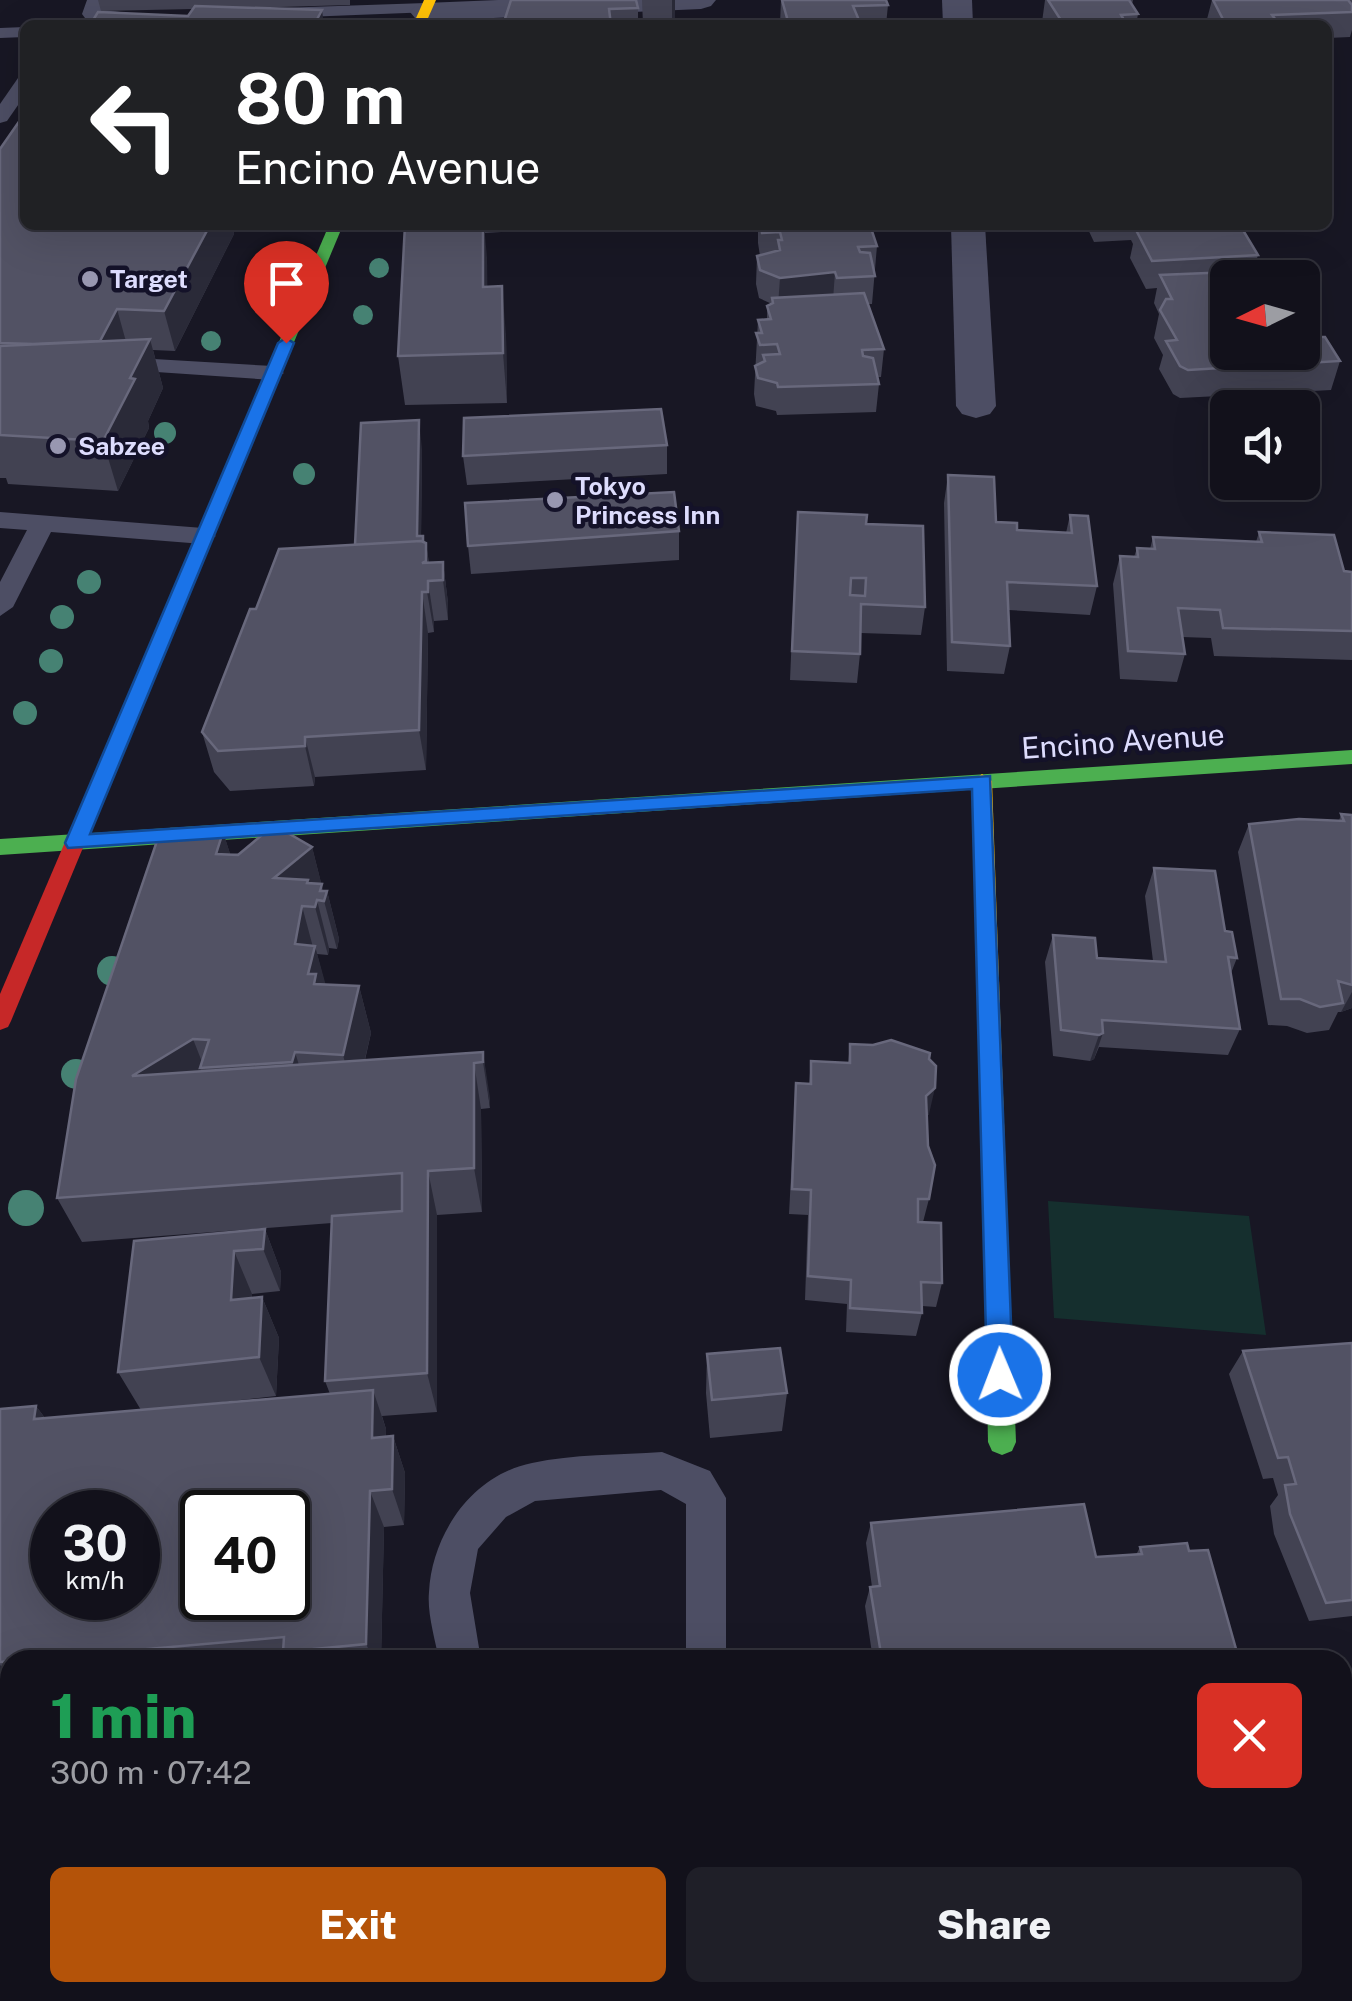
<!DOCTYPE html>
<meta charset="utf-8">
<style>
:root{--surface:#12111b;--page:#1f1f28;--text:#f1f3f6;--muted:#9c9da3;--line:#31313a;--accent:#b45309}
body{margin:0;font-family:"Public Sans",sans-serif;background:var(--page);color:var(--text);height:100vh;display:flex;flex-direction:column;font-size:38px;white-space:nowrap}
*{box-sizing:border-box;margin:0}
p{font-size:32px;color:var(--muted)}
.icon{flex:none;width:55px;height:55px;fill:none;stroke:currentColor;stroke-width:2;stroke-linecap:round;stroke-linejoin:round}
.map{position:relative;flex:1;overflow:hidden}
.details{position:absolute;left:0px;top:1650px;width:1352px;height:352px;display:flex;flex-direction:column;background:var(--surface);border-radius:30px 30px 0 0;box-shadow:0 10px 40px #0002,0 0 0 2px var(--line)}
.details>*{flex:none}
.guide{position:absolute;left:20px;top:20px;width:1312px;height:210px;border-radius:15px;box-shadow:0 10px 40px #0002,0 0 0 2px var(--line);background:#202124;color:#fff;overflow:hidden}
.needle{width:65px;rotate:265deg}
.controls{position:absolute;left:1210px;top:260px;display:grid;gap:20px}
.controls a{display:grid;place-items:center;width:110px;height:110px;border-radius:15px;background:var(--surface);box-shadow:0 10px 40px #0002,0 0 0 2px var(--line);font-size:50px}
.speed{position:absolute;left:30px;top:1490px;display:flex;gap:20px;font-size:50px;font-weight:700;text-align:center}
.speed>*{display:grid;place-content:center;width:130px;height:130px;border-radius:50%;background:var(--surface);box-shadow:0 10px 40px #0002,0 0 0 2px var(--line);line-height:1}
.speed small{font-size:25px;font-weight:400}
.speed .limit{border:5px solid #111;border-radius:15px;background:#fff;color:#111}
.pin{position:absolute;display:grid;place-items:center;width:85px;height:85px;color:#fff;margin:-102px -42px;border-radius:50% 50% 50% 0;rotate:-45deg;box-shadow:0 0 10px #0007}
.pin .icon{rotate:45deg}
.me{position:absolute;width:110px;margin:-55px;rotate:359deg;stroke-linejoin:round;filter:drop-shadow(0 0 8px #0008)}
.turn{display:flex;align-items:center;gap:35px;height:210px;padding:0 50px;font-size:45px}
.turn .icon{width:130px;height:130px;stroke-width:2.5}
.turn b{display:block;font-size:70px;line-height:85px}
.round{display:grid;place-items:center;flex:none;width:105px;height:105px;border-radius:15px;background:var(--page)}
.summary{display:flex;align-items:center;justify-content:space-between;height:170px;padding:0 50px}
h1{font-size:60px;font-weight:800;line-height:75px;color:#1e9e55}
.action{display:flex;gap:20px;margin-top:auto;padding:20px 50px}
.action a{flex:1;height:115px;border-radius:15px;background:var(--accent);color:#fff;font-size:40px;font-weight:800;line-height:115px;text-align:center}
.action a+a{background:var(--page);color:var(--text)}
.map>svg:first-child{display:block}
.green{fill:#152f2e}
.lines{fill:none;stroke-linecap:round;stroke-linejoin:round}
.lane{fill:#4d4e64;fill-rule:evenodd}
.street{fill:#4d4e64;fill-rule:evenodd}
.fast{fill:#4caf50;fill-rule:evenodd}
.slow{fill:#ffc107;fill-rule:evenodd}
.jam{fill:#c62828;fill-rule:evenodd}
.tree{fill:#468273}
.wall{fill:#424252}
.shaded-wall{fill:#2a2a38}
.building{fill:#525264;stroke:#68687c;stroke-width:2.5;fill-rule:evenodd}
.route{fill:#1a73e8;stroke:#114b97;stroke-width:2.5}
.poi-dot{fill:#9897b1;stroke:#141229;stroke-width:4}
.labels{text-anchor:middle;stroke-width:9;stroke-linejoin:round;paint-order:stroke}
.far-poi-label{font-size:25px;font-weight:bold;fill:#dddcfd;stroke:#141229;text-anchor:start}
.street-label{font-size:30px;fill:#dddcfd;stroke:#141229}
</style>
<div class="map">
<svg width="1352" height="2001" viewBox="0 0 1352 2001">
<rect width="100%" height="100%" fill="#181724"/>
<polygon class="green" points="1048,1201 1249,1216 1266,1335 1054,1318"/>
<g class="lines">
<g class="lane">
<polygon points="87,0 105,0 101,10 140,14 149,19 140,24 85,18 82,14"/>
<polygon points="426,3 432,4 432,12 279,18 270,13 279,8"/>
<polygon points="25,27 25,37 0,38 0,28"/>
<polygon points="25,76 25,95 7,121 0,123 0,104 18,78"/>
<polygon points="120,357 273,366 284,373 273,380 112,369 109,364 112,359"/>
<polygon points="0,512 203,528 216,536 203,544 51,532 13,607 0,616 0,582 27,530 0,528"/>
<path d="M662,1452L710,1471L726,1498V1660H682L686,1650V1504L661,1490L535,1501L506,1517L478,1549L470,1593L481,1660H439C435,1639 427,1613 429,1592C432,1534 472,1475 532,1463C573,1454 620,1455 662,1452Z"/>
<rect x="0" y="1737" width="10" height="44"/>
</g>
<g class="street">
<polygon points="498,0 716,0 711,6 701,9 425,21 415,18 410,12 415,6 425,3"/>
<polygon points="942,0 972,0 973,25 943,25"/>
<polygon points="951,225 985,225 996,406 990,414 976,418 962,414 956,406"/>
<polygon points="1352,1944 1352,2001 1169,2001 1172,1992 1342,1992 1342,1945"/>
<polygon points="252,1992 359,1992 356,2001 252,2001"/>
<polygon points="563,1992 662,1992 665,2001 566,2001"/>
</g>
<g class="fast">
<polygon points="329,225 343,225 166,648 164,652 150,652 148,648"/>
<polygon points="1352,750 1352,764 0,855 0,839"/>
<polygon points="996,1225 1005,1228 1008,1236 1016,1442 1012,1451 1002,1455 992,1451 988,1442 984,1236 987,1228"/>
</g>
<g class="slow">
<polygon points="424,0 436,0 425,25 413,25"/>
<polygon points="982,774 992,781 1008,1236 1005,1244 996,1247 987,1244 984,1236 972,781"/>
</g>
<polygon class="jam" points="157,642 166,648 11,1021 8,1027 0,1030 0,994 148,648"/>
</g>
<g class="tree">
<circle cx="379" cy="268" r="10"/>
<circle cx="363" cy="315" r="10"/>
<circle cx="211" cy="341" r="10"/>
<circle cx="165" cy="433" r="11"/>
<circle cx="304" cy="474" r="11"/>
<circle cx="89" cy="582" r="12"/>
<circle cx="62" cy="617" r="12"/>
<circle cx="51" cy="661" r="12"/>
<circle cx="25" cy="713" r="12"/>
<circle cx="112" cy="971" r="15"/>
<circle cx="76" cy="1074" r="15"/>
<circle cx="26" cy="1208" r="18"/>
</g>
<g class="wall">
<polygon points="98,0 350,0 350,5 243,8 188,16 193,9 101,11"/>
<polygon points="511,0 638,8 638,25 503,25"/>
<polygon points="642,0 675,0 675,25 643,25"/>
<polygon points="781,0 888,5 886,25 780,25"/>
<polygon points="1045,0 1133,0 1132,5 1138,14 1136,25 1043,25 1042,22"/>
<polygon points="1212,0 1352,0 1352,30 1350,37 1328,38 1328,25 1207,25 1206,23"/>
<polygon points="0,149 25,225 232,225 234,234 175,351 153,350 163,388 148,421 149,428 118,491 8,484 6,478 0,478"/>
<polygon points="485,225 630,225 485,233"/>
<polygon points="758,225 870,225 877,246 872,304 868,304 884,349 881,377 878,377 879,384 876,412 777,415 776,411 756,406 754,394 758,320 767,319 767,306 772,304 759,298 756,284 757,256 760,256 758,243"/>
<polygon points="1086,225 1240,225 1258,255 1252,275 1228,278 1311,337 1340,361 1331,390 1180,398 1173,394 1159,369 1163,355 1154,338 1159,314 1154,303 1157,288 1146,289 1130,258 1133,244 1131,240 1094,242"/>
<polygon points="487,257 487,287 506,335 507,403 405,405 398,356"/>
<polygon points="667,445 667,474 467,485 463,456"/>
<polygon points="422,449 421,536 426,543 429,563 443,562 448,603 448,620 434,621 434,632 428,633 426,770 315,777 314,786 230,791 214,772 202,732 355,545"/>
<polygon points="948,475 996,522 1017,530 1066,533 1070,515 1097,586 1090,615 1009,610 1010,646 1004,674 947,671 944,503"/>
<polygon points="866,524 925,607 921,635 861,633 860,654 857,683 790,680 796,540"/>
<polygon points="679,531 679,560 471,574 468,546"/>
<polygon points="1259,532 1344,571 1352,572 1352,660 1214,656 1211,638 1182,637 1185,654 1177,682 1120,679 1113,584 1120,556 1134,557 1137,548 1150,549 1153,537 1256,542"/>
<polygon points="1341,814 1352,815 1352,1008 1341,1012 1338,1012 1329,1030 1307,1033 1287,1026 1268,1025 1238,852 1249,824 1339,821"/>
<polygon points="223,832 230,854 312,847 323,891 327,891 339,939 337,949 329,948 328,955 317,954 325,985 359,986 371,1033 365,1060 483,1052 490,1108 481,1109 482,1212 437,1215 437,1412 382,1416 386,1429 386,1436 393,1436 405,1473 404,1525 384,1527 381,1660 10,1660 10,1709 0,1710 0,1409 36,1406 45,1418 141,1410 118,1372 134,1241 265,1229 281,1272 280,1291 252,1294 252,1298 262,1297 279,1338 276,1396 179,1407 330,1394 325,1381 332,1223 82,1242 57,1198"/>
<polygon points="1154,868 1225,931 1237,958 1231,973 1240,1029 1228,1055 1099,1047 1094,1059 1090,1061 1053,1056 1045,962 1053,935 1097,958 1153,961 1145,896"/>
<polygon points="850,1044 929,1114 927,1116 929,1199 923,1222 942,1283 936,1307 922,1306 922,1313 916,1336 846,1332 847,1304 805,1300 808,1215 789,1214 796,1083 809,1084 811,1061 848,1063"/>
<polygon points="1352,1343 1352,1616 1309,1621 1274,1534 1270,1506 1278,1495 1273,1478 1263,1479 1229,1374 1243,1351"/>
<polygon points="707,1354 787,1393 782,1431 710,1438 706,1393"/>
<polygon points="871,1523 1096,1557 1136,1555 1140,1547 1189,1551 1236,1649 1227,1660 873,1660 865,1606 870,1587 872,1587 866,1543"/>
<rect x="1342" y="1741" width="10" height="117"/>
<polygon points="74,1992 73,2001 0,2001"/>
</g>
<g class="shaded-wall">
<rect x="672" y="0" width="3" height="25"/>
<polygon points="322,10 324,25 314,25"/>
<polygon points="210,225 232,225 234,234 175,351 164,311"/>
<polygon points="483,225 484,225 487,257 488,336 483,287"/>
<polygon points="835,272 833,300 778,306 780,278"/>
<polygon points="502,286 506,335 507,403 503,353"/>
<polygon points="117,309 128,349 96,347"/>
<polygon points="150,339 163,388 148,421 149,428 118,491 103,441 130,378"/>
<polygon points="419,420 422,449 421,546 417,536"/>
<polygon points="423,536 426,555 426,543 431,581 428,581 434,621 434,632 422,563"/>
<polygon points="443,562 448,603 448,620 443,580"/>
<polygon points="422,592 428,633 426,770 419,730"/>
<polygon points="305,737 315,777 314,786 305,746"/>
<polygon points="223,832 239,881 216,854"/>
<polygon points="312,847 325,898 327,891 339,939 337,949 324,901 317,900 329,948 328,955 315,907 302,906 314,951 315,946 328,993 308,992 274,878"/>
<polygon points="359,986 371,1033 355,1101 343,1055"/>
<polygon points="1352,992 1352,1008 1341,1012"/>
<polygon points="1103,1033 1094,1059 1090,1061 1099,1035"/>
<polygon points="193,1039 204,1067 200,1068 207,1087 132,1076"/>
<polygon points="295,1052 309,1098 306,1108 292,1062"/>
<polygon points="483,1052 490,1098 490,1108 483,1062"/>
<polygon points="474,1063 481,1109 482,1212 474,1168"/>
<polygon points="935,1088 929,1114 921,1122 926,1096"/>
<polygon points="428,1171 437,1215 437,1412 427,1373"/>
<polygon points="265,1229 281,1272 280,1291 263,1249"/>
<polygon points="234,1251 252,1294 250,1341 231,1300"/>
<polygon points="262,1297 279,1338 276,1396 259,1357"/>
<polygon points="373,1390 386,1429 385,1475 372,1438"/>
<polygon points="36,1406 64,1444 34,1419"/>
<polygon points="393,1436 405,1473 404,1525 392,1489"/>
<polygon points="370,1491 384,1527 381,1660 374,1660 366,1644"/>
<polygon points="0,1665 10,1674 10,1692 0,1683"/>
<polygon points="46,1992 74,1992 73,2001 54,2001 46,1997"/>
</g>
<g class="building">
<polygon points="511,0 636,0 638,8 609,9 611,25 503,25"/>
<polygon points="782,0 886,0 888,5 853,6 861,25 789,25"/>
<polygon points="1048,0 1129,0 1138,14 1121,15 1127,25 1064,25"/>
<polygon points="1213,0 1348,0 1352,5 1352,12 1272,15 1280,25 1226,25"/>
<polygon points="195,6 322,10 314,25 90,25 98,12 188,16"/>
<polygon points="25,113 25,225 210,225 164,311 117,309 100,341 33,344 0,343 0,149"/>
<polygon points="405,225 483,225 483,287 502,286 503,353 398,356"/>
<polygon points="761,225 870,225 877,246 858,247 860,252 870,253 875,276 837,278 835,272 780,278 760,270 757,256 780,250 778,240 782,240 780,232 762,233"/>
<polygon points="1144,225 1240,225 1258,255 1152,261 1136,230 1146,230"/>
<polygon points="1231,272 1233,276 1255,275 1257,278 1228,278 1228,352 1302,352 1302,324 1311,337 1325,337 1340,361 1188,370 1180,366 1166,341 1177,340 1160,310 1166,299 1172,299 1160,275"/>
<polygon points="864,293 884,349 862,350 863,356 873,358 879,384 778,387 777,383 758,378 755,366 765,361 763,355 780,354 777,344 760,345 756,333 762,333 758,320 771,319 767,306 773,303 772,298"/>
<polygon points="150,339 130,378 135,379 103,441 0,435 0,346"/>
<polygon points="661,409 667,445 463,456 464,418"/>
<polygon points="419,420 417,536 423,536 423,542 355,545 361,423"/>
<polygon points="948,475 994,477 996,522 1017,523 1017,530 1072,533 1070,515 1088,516 1097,586 1007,582 1010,646 952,642"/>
<polygon points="674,492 679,531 468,546 465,503"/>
<path d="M798,512L867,515L866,524L923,526L925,607L861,604L860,654L792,651ZM851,578H866L865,596L850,595Z"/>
<polygon points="1259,532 1334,535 1344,571 1352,572 1352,631 1223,628 1220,610 1178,608 1185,654 1128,651 1120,556 1138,557 1137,548 1155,549 1153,537 1262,542"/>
<polygon points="421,541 426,543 426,561 422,563 443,562 443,580 428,581 428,592 422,592 419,730 305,737 305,746 218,751 202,732 250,609 256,609 279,549"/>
<polygon points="1341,814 1352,815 1352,985 1338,981 1343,1003 1320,1007 1300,999 1281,999 1249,824 1299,819 1344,821"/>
<polygon points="274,825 312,847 274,878 308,880 307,883 322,884 320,891 327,891 324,901 317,900 315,907 302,906 295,944 315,946 308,974 316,974 314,984 359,986 343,1055 295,1052 292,1062 200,1068 209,1040 193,1039 132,1076 483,1052 483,1062 474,1063 474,1168 428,1171 427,1373 325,1381 332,1216 402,1211 402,1173 57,1198 76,1079 160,832 171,829 223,832 216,854 238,855"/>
<polygon points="1154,868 1215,871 1225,931 1232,932 1237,958 1228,957 1240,1029 1102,1020 1103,1033 1099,1035 1061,1030 1053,935 1095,938 1097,958 1166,962"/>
<polygon points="891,1040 930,1053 929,1059 936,1066 935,1088 926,1096 928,1146 935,1165 929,1199 918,1199 918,1222 941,1223 942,1283 921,1282 922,1313 850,1308 851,1280 808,1276 811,1190 792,1189 796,1083 811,1084 811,1061 850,1063 850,1044 873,1045"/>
<polygon points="265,1229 263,1249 234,1251 231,1300 262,1297 259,1357 118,1372 134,1241"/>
<polygon points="1352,1343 1352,1600 1326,1603 1290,1514 1285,1485 1296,1484 1288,1457 1278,1458 1243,1351"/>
<polygon points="780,1348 787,1393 712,1400 707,1354"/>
<path d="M373,1390L372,1438L393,1436L392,1489L370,1491L366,1644L283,1652L284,1637L0,1662V1409L36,1406L34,1419ZM52,1512H138V1598H52ZM202,1512H288V1598H202Z"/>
<polygon points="1084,1504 1096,1557 1142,1554 1140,1547 1187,1543 1189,1551 1208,1550 1236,1649 1116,1660 882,1660 870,1587 880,1586 871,1523"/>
<polygon points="1342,1741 1352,1741 1352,1846 1342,1847"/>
<polygon points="10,1849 10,1992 46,1992 46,1997 0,2001 0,1850"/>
</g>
<polygon class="route" points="286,338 294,343 90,834 990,776 1013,1375 1009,1384 1000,1387 991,1384 987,1375 972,789 68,848 65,843 278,343"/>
<g class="poi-dot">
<circle cx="90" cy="279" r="10"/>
<circle cx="58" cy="446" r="10"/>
<circle cx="555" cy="500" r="10"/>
</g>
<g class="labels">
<g class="far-poi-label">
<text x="110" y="288">Target</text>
<text x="78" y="455">Sabzee</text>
<text x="575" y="495">Tokyo<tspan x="575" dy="29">Princess Inn</tspan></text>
</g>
<g class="street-label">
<text transform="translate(1123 742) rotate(-4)" y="10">Encino Avenue</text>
</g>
</g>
</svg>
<div class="controls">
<a><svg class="needle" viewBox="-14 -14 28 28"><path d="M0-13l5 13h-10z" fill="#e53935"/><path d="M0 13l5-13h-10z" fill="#9c9da3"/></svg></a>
<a><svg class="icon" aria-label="sound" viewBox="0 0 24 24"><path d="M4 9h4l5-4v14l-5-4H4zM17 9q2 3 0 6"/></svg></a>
</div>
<div class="speed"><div>30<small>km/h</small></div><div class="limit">40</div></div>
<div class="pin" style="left:286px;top:343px;background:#d93025"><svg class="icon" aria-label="arrive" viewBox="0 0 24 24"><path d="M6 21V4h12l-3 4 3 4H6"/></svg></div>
<svg class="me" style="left:1000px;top:1375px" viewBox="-20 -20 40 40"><circle r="17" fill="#1a73e8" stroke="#fff" stroke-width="3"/><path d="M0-11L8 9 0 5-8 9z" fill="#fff"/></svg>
<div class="guide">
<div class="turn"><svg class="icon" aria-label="left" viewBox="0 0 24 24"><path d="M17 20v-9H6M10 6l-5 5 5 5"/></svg><div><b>80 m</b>Encino Avenue</div></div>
</div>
<section class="details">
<div class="summary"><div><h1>1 min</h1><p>300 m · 07:42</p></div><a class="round" style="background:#d93025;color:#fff"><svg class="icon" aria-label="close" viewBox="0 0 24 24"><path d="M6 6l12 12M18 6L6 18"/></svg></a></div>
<div class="action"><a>Exit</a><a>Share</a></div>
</section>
</div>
